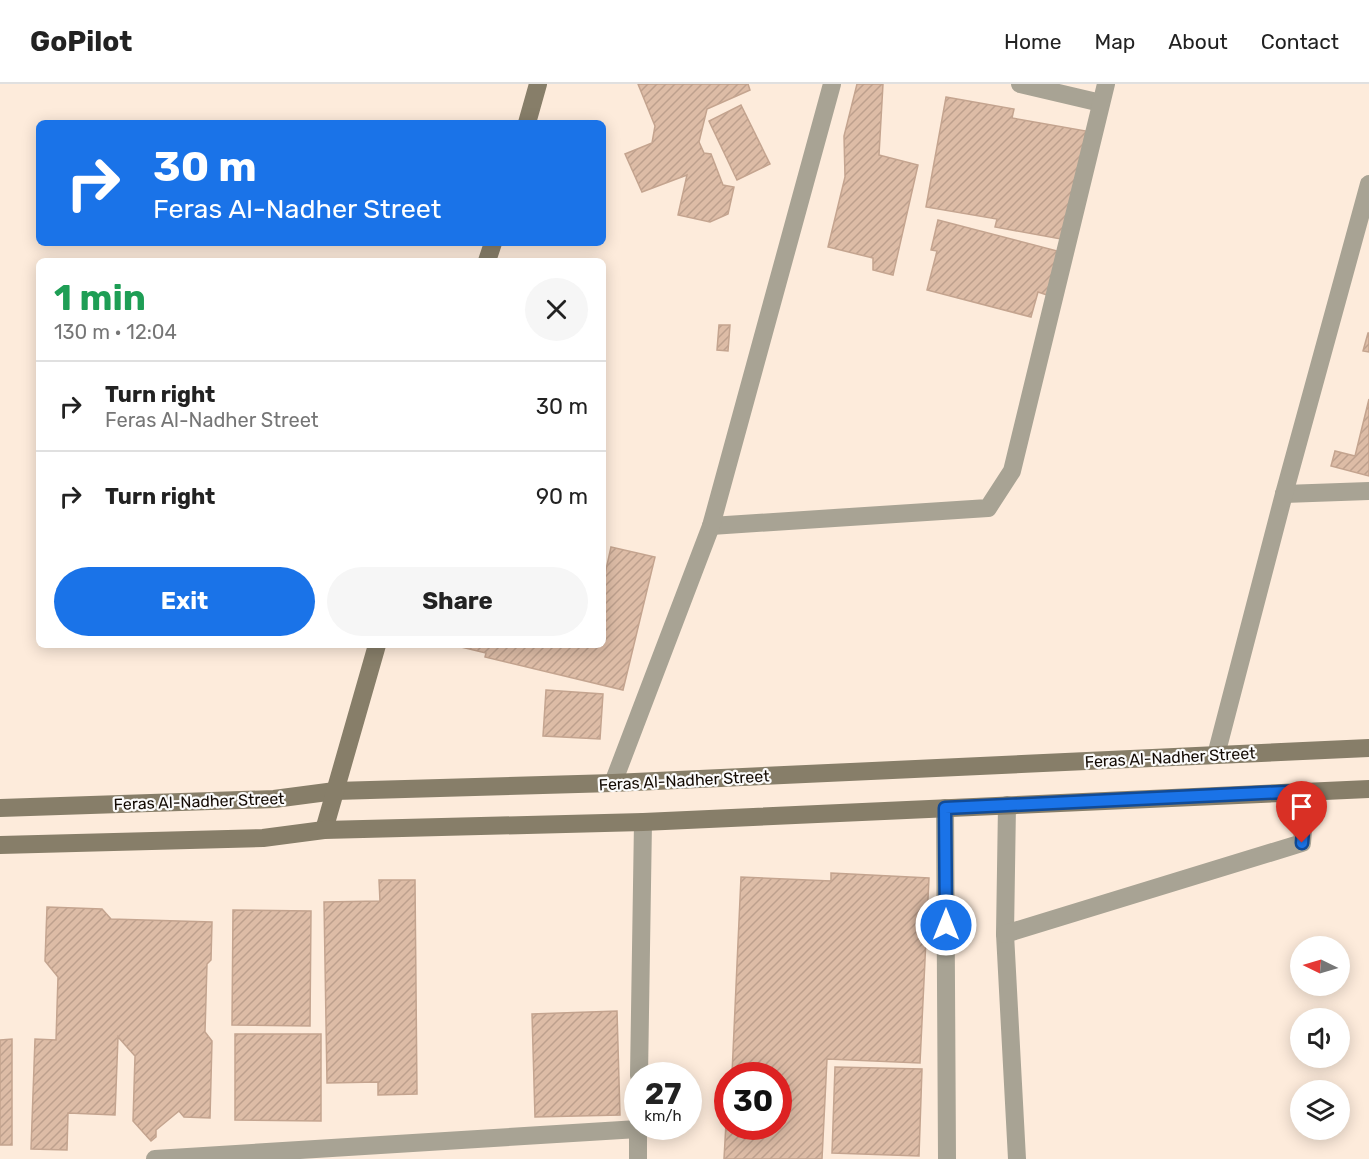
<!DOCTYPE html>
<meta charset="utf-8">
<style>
:root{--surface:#fff;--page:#f6f6f6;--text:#222;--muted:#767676;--line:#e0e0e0;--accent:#1a73e8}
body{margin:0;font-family:Rubik,sans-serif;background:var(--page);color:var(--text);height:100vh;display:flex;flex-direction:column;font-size:22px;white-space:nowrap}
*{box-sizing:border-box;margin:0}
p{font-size:20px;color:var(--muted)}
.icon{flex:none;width:33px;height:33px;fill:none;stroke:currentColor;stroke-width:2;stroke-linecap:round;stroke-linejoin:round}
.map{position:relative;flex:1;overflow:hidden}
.side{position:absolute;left:36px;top:174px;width:570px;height:390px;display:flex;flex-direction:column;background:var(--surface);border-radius:9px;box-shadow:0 3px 15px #0003}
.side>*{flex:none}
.top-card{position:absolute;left:36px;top:36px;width:570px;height:126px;border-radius:9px;box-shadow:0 3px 15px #0003;background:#1a73e8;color:#fff;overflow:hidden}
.needle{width:39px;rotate:275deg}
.tools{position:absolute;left:1290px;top:852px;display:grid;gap:12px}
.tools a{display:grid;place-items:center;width:60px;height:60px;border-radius:50%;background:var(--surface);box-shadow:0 3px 15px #0003;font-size:30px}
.speed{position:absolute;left:624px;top:978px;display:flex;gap:12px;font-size:30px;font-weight:700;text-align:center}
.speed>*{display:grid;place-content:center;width:78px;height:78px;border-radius:50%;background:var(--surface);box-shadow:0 3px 15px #0003;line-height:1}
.speed small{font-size:15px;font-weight:400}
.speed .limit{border:9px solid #d22;background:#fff;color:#111}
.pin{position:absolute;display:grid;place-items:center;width:51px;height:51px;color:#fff;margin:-62px -26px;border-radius:50% 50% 50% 0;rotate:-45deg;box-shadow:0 0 6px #0007}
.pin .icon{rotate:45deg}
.me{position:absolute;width:66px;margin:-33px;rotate:0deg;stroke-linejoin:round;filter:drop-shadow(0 0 4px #0008)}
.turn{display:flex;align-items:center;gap:21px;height:126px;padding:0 18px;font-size:27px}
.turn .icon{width:78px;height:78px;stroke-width:2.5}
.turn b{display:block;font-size:42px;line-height:51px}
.round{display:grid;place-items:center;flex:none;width:63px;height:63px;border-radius:32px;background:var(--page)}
.headline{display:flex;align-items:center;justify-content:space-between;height:102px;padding:0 18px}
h1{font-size:36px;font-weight:700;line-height:45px;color:#1e9e55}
.action{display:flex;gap:12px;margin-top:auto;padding:12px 18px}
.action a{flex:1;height:69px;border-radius:36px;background:var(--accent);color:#fff;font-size:24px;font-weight:700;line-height:69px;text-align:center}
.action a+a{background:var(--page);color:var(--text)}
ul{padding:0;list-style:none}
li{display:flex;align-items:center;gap:18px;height:90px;padding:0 18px;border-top:2px solid var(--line)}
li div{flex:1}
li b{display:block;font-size:22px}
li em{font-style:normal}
header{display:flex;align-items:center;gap:36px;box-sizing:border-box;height:84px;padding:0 30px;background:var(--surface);border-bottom:2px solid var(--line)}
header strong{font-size:28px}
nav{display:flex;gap:33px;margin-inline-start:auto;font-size:21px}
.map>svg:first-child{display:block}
.building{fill:url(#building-hatch);stroke:#c4a48f;stroke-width:1.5}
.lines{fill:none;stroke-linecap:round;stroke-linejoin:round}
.street{stroke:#a8a394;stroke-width:18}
.secondary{stroke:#877e69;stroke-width:18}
.route-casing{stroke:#114b97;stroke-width:15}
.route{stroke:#1a73e8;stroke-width:10}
.labels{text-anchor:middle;stroke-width:4.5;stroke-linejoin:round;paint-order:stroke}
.street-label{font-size:16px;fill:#130a03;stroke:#fbfbfb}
</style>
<header>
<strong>GoPilot</strong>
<nav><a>Home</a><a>Map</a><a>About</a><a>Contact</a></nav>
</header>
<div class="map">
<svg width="1369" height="1075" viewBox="0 0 1369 1075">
<defs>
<pattern id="building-hatch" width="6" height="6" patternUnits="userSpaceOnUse" patternTransform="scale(1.5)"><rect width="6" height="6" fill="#ddbca6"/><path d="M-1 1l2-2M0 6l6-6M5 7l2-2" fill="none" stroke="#bda08d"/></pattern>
</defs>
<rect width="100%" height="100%" fill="#fdebdb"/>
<g class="building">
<polygon points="638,0 748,0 750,6 707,25 699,58 704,69 711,70 723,101 734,103 728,130 710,138 678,131 687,91 642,108 625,70 652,59 655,42"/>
<polygon points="857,0 883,0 879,71 918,81 893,191 873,186 873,174 828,163 845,93 844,52"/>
<polygon points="946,13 1014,25 1012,34 1086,47 1066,156 995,143 997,135 926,123"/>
<polygon points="741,21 770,80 737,96 709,37"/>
<polygon points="938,136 1061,168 1050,212 1038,208 1031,233 927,206 937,167 931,166"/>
<polygon points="719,241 730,241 728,267 717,266"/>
<polygon points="1368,249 1369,249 1369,268 1363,267"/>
<polygon points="1369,315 1369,392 1331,382 1335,367 1355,372"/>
<polygon points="611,463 655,473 623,606 485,573 486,569 461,563 462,561 603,561 603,499"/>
<polygon points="546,606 603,610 600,655 543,652"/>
<polygon points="831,789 929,794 920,979 827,975 822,1075 724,1075 728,1003 728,1042 778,1042 778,992 728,992 732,990 741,793 831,797"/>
<polygon points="379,796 415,796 417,1010 378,1011 378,998 327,999 324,818 380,817"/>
<polygon points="47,823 102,825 111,835 212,838 211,876 207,880 205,948 212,957 210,1034 184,1033 179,1027 156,1046 156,1053 151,1057 133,1037 135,972 118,953 115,1031 68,1029 67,1066 31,1065 35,955 56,956 58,893 45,877"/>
<polygon points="233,826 311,827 310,942 232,941"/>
<polygon points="617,927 620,1031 535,1033 532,930"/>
<polygon points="235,950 321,950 321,1037 235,1036"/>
<polygon points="12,955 12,1061 0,1061 0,956"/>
<polygon points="835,983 922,985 919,1072 832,1069"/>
</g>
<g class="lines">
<g class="street">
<polyline points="1020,0 1101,19"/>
<polyline points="1284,410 1369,407"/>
<polyline points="711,442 988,424 1012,387 1106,0"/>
<polyline points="1216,671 1284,410 1369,100"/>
<polyline points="613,699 711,442 832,0"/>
<polyline points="1007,721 1005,850 1017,1075"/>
<polyline points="945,724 947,1075"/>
<polyline points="1005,850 1302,759 1306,707"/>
<polyline points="639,992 643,738"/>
<polyline points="155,1075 638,1045"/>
<polyline points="638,1075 638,1042"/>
</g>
<g class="secondary">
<polyline points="527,39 538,0"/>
<polyline points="487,177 493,159"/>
<polyline points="0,724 274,715 335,707 613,699 1369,664"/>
<polyline points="324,746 377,561"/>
<polyline points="0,761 263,754 324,746 643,738 1369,705"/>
</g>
</g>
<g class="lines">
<g class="route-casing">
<polyline id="route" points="946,841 945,724 1306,707 1302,759"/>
</g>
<use href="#route" class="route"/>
</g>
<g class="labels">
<g class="street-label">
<text transform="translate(1170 673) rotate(-3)" y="6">Feras Al-Nadher Street</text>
<text transform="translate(684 696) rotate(-3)" y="6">Feras Al-Nadher Street</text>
<text transform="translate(199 717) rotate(-2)" y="6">Feras Al-Nadher Street</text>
</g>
</g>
</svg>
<div class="tools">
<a><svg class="needle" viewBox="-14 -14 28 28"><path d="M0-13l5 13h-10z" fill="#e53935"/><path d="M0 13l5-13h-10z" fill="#767676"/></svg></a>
<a><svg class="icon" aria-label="sound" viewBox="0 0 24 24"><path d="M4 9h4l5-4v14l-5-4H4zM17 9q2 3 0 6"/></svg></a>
<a><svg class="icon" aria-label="layers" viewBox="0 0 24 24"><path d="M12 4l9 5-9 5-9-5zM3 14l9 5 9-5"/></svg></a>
</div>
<div class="speed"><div>27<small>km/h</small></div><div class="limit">30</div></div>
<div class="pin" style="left:1302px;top:759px;background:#d93025"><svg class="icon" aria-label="arrive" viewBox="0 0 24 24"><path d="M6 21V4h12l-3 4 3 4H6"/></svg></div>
<svg class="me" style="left:946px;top:841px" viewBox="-20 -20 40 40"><circle r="17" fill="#1a73e8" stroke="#fff" stroke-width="3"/><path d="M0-11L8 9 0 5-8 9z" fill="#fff"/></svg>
<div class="top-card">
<div class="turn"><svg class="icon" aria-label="right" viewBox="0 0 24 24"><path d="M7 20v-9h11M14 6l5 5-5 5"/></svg><div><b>30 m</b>Feras Al-Nadher Street</div></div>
</div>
<section class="side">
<div class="headline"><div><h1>1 min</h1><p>130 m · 12:04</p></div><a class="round"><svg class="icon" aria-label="close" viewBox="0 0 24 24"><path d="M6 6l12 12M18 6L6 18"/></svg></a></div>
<ul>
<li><svg class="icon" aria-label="right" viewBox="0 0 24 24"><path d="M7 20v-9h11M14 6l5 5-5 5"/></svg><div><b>Turn right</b><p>Feras Al-Nadher Street</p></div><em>30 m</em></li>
<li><svg class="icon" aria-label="right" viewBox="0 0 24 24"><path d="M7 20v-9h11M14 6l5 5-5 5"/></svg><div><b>Turn right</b></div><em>90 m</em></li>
</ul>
<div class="action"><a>Exit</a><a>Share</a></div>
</section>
</div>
